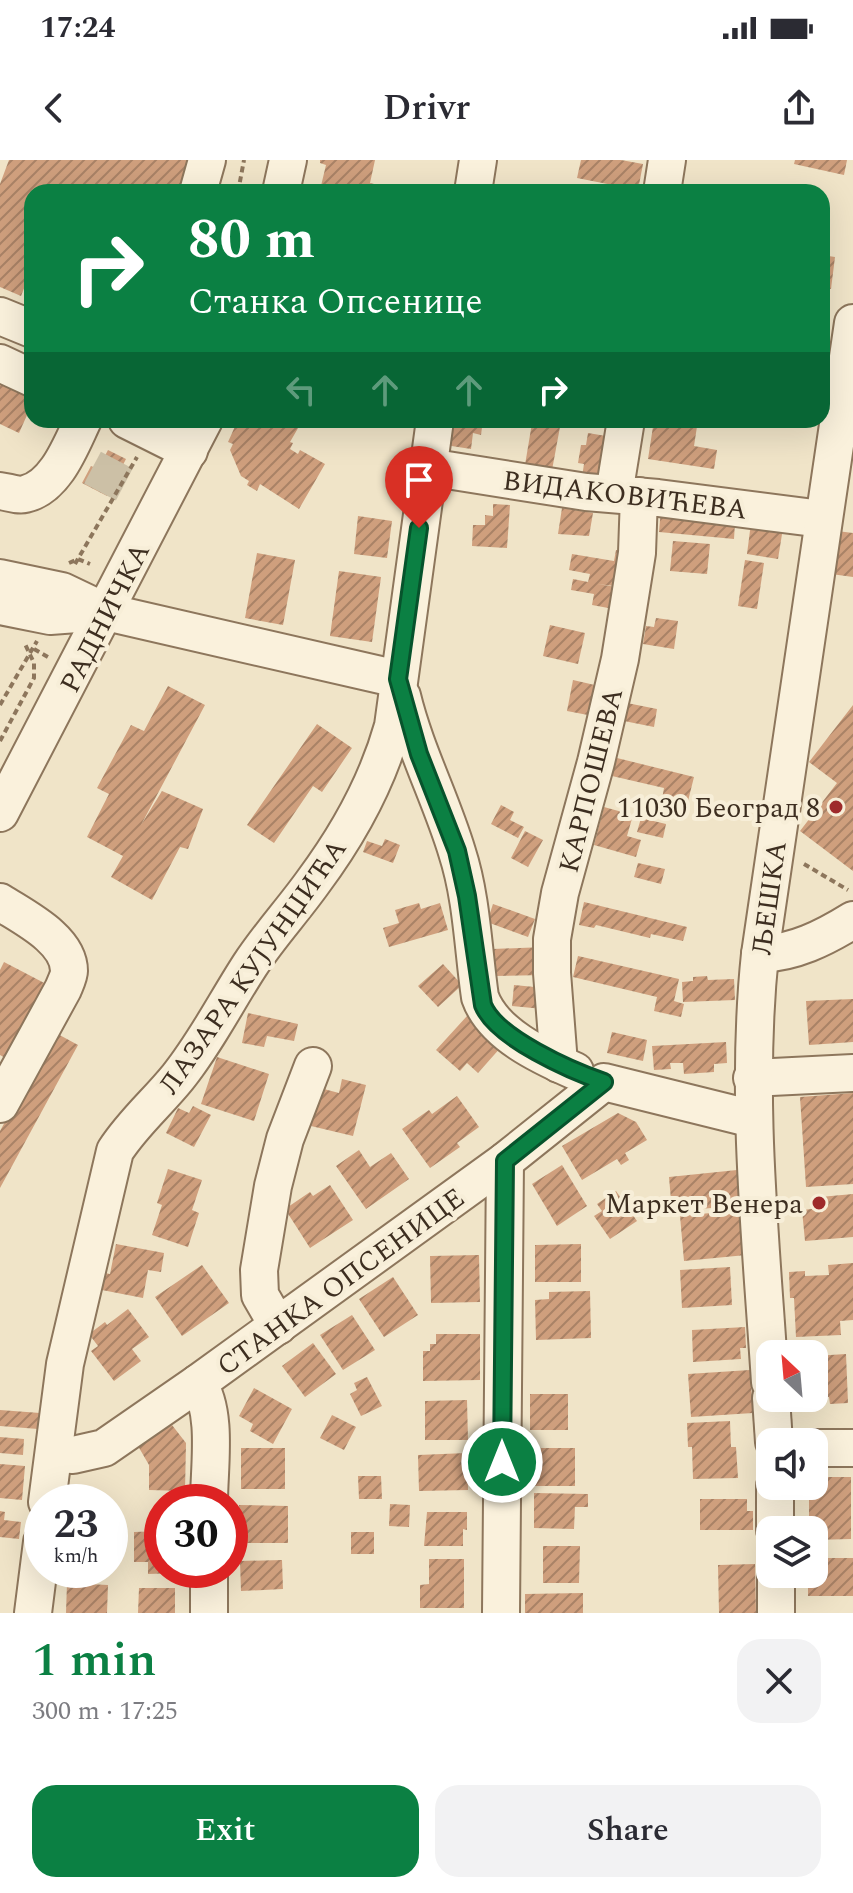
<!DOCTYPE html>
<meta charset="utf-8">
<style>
:root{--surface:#fff;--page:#f2f2f3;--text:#2b2b33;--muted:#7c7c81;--accent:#0b8043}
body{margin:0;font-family:Spectral,serif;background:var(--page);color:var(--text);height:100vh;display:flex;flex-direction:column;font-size:30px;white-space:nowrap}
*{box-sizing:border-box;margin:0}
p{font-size:26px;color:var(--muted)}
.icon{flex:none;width:44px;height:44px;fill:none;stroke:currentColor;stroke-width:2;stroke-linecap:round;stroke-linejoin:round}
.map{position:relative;height:1453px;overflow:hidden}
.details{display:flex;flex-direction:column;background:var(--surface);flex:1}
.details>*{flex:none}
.banner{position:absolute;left:24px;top:24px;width:806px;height:244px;border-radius:24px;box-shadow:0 8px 32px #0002;background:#0b8043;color:#fff;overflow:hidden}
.needle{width:52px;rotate:334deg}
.fabs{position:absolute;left:756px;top:1180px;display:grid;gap:16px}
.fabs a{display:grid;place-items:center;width:72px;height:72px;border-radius:16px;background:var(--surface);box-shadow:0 8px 32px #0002;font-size:40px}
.speed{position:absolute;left:24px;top:1324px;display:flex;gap:16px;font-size:40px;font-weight:700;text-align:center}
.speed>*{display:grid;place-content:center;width:104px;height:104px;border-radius:50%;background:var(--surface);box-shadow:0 8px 32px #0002;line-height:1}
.speed small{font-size:20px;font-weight:400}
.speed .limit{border:12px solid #d22;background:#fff;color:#111}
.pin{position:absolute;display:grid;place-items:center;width:68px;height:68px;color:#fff;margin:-82px -34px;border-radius:50% 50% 50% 0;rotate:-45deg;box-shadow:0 0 8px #0007}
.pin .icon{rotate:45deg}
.me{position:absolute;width:88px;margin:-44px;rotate:0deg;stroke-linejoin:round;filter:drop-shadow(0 0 6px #0008)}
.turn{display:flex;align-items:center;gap:28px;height:168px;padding:0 32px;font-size:36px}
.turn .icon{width:104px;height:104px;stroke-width:2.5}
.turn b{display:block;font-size:56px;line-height:68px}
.lanes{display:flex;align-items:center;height:76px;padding:0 32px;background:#0003;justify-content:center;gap:40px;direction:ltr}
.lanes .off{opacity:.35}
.round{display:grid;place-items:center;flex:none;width:84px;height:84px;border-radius:24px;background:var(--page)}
.head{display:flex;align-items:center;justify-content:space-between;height:136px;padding:0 32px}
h1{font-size:48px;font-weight:600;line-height:60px;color:var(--accent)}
.primary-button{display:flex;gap:16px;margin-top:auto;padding:16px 32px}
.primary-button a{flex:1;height:92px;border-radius:24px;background:var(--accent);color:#fff;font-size:32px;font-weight:600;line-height:92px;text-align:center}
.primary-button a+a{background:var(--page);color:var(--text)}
.status{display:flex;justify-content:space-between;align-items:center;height:56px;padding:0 40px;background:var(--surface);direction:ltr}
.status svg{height:22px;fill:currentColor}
header{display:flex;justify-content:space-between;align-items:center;height:104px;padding:0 32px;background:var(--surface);font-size:36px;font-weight:600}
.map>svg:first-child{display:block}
.building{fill:url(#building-hatch)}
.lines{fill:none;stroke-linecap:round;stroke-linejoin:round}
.minor-tunnel{stroke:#ccc0a6;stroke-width:36;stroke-dasharray:36 18;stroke-linecap:butt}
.minor-casing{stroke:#8d765c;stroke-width:40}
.path{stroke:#8d765c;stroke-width:4;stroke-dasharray:6 4;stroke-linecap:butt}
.minor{stroke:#faf1dc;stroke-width:36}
.route-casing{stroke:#07532c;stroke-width:20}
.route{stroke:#0b8043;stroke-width:14}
.poi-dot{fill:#9e2a2b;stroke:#f7eed8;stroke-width:3}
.labels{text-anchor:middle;stroke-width:8;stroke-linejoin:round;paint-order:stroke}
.street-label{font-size:28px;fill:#3d2e20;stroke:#f7eed8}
.poi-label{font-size:28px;fill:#3d2e20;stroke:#f7eed8;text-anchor:end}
</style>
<div class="status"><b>17:24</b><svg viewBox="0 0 49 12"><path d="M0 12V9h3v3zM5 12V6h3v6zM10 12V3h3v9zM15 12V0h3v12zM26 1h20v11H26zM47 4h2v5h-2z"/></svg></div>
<header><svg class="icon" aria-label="back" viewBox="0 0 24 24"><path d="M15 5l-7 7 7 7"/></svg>Drivr<svg class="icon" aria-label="share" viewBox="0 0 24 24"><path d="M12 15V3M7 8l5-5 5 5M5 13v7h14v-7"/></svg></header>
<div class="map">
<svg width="853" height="1453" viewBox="0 0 853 1453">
<defs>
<pattern id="building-hatch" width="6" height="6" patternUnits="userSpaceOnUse" patternTransform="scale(2)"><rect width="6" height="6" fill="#cf9f7d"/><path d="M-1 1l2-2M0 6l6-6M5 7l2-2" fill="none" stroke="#a98266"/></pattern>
</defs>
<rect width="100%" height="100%" fill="#f0e4c8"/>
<g class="building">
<polygon points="9,0 190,0 177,32 32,32 32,108 21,136 0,127 0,24"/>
<polygon points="320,0 375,0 370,23 374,24 372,32 312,32 313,29 320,30 326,5 320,3"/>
<polygon points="581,0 621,0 643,4 638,30 577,18"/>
<polygon points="795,0 847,0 844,15 794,4"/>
<polygon points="822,95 835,97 831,129 822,127"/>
<polygon points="822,163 829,164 826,183 822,183"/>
<polygon points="0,215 32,230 32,244 19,273 0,264"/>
<polygon points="242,260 299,260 301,263 290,282 293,283 290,289 298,294 300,290 325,304 299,349 260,324 257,331 247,325 249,321 241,316 230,290 233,284 228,282 237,262 240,264"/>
<polygon points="449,260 483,260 481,275 473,273 471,289 445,285"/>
<polygon points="654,260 698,260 694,286 717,290 714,309 648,299"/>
<polygon points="532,263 560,267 552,310 525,305"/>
<polygon points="588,273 606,276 601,319 582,317 584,304 578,303 581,285 586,285"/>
<polygon points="108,290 126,299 107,336 82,323 91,306 98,309"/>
<polygon points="493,344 510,345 507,388 472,386 473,365 485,365 485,355 493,356"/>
<polygon points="562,348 593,353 589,376 558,374"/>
<polygon points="661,349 735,363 734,379 659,372"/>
<polygon points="358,356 392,361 387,398 354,394"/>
<polygon points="751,363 783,368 778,399 747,394"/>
<polygon points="837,371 853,373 853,417 831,414"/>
<polygon points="673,381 710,384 707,414 670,411"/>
<polygon points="616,390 629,392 623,427 597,424 623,428 619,450 592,445 594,434 571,430 573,419 588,422 590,414 569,410 572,394 614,401"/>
<polygon points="257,393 295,400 283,465 245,458"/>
<polygon points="745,400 764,403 757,449 738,446"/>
<polygon points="339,411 381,417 372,482 330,476"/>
<polygon points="656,458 678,461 674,489 643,484 646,466 654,467"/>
<polygon points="550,465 585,473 578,504 543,496"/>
<polygon points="573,520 599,526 593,556 567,551"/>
<polygon points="168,526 205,545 141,665 162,631 203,649 188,689 180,687 152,740 111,717 123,696 87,677 109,634 97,628 131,565 144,571"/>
<polygon points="627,543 657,549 654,567 624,561"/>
<polygon points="853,545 853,711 800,671 837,623 809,602"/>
<polygon points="317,564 352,588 322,632 313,626 274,683 247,665"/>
<polygon points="617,598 694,617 687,645 662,639 664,628 612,616"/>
<polygon points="501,645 514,652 510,660 524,667 518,678 491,664"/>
<polygon points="604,647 633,655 627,676 641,680 636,697 594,685"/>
<polygon points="641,658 666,664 663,678 637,672"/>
<polygon points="525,671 543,680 528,707 511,698"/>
<polygon points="385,679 400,685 393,703 363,692 367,681 382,686"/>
<polygon points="638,703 665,709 661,724 634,717"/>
<polygon points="584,742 687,767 683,781 651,774 650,778 596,765 594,768 579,765"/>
<polygon points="419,743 421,749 440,743 448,770 389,787 383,768 399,763 395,750"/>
<polygon points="493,744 535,759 528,777 487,762"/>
<polygon points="544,787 545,815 493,816 493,789"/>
<polygon points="578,796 679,819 674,841 684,844 681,857 654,851 657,837 573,817"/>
<polygon points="4,802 50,826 14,903 0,895 0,810"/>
<polygon points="443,804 462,825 438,847 418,826"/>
<polygon points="707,816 708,820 734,819 735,840 683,842 682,822 693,821 693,817"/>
<polygon points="514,825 545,828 543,849 512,846"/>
<polygon points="853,839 853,882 809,885 806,841"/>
<polygon points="248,853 298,864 294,881 267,876 264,887 242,883"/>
<polygon points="467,856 502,886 478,913 467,903 460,911 436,890"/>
<polygon points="54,872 78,885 0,1028 0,971"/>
<polygon points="612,872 647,880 643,901 607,893"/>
<polygon points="726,882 727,903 714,904 714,912 684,914 683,903 670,903 671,909 654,910 652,886"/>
<polygon points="217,897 269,914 254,961 201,944"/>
<polygon points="342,919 366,925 353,976 311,966 320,928 339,933"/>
<polygon points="853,933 853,1024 806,1027 800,937"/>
<polygon points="457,936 479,967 457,983 460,987 430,1008 402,969 429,950 432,954"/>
<polygon points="193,946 211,955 194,987 166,973 178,948 189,953"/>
<polygon points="618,953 636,962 647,980 625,993 629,1000 621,1005 617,999 582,1020 562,986"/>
<polygon points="359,990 370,1007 391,993 409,1019 366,1049 336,1006"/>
<polygon points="562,1005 587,1046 557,1066 532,1024"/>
<polygon points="168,1009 202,1020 192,1050 199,1053 188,1087 152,1075 162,1045 157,1043"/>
<polygon points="737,1010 740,1045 672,1052 669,1017"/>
<polygon points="330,1025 353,1060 310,1088 285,1049 310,1032 313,1036"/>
<polygon points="616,1031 637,1061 610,1079 594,1056 602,1051 597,1044"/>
<polygon points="853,1034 853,1077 805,1081 802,1050 821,1048 820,1037"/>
<polygon points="741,1050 746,1095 684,1101 680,1056"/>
<polygon points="116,1084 164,1093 161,1112 148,1110 143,1138 102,1130 105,1113 110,1114"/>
<polygon points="581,1084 581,1122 535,1122 535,1085"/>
<polygon points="479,1095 480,1142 431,1143 430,1096"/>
<polygon points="853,1103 853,1160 840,1161 841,1175 796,1177 794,1138 790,1138 789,1112 805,1111 805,1116 829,1115 828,1105"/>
<polygon points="202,1105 229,1143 182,1176 155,1137"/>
<polygon points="730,1107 732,1145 682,1148 680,1110"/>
<polygon points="393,1117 418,1155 384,1177 359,1139"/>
<polygon points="590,1131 591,1178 536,1180 535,1140 549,1139 549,1132"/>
<polygon points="128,1149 149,1177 132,1189 141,1201 114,1221 91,1191 98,1186 89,1174 105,1162 107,1165"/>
<polygon points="352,1155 375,1190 343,1210 320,1175"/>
<polygon points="745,1167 746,1188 740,1188 741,1199 693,1202 692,1170"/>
<polygon points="436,1174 480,1174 480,1220 423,1221 423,1191 430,1191 430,1184 436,1184"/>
<polygon points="313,1183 336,1214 305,1237 282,1206"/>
<polygon points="846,1194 848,1243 830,1244 829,1237 814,1238 814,1196"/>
<polygon points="750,1210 753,1253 691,1257 688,1214"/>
<polygon points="367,1217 382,1246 361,1256 350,1234 357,1230 354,1223"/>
<polygon points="254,1228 292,1249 273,1284 250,1271 253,1264 239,1256"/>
<rect x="530" y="1234" width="38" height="36"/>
<polygon points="467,1240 468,1280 425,1280 425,1241"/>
<polygon points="0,1250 40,1253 38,1269 0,1266"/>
<polygon points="332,1255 356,1267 344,1290 320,1278"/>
<polygon points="730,1261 731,1287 736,1287 738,1318 693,1319 692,1287 688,1287 687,1263"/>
<polygon points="172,1265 186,1283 185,1331 149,1330 149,1305 138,1286"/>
<polygon points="0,1277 24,1279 23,1295 0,1293"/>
<rect x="241" y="1288" width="44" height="41"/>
<polygon points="541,1288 575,1288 575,1326 531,1326 532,1297 541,1297"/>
<polygon points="467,1293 468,1330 419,1331 418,1295"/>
<polygon points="0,1304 25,1306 22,1340 0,1338"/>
<polygon points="358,1316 381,1316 382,1339 359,1339"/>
<polygon points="814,1317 851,1317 851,1379 814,1380 814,1370 809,1370 809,1326 814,1326"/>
<polygon points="534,1333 588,1334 588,1347 575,1347 574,1369 534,1368"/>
<polygon points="700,1339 747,1339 747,1351 753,1351 753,1370 700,1370"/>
<polygon points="390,1344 410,1345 409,1367 389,1366"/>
<polygon points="239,1345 288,1346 288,1383 238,1383"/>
<polygon points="0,1351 5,1352 4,1360 21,1362 19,1379 0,1377"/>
<polygon points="427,1352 467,1352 467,1370 463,1369 463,1386 424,1386"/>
<polygon points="110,1356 116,1357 112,1389 110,1389"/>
<polygon points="162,1371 162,1410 179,1410 179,1413 148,1414 148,1402 134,1402 134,1372"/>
<rect x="351" y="1372" width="23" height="22"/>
<polygon points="543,1386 580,1386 579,1423 543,1423"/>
<polygon points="814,1398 853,1398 853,1436 808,1436 808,1414 814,1414"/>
<polygon points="429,1399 464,1399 464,1448 420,1448 420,1425 429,1424"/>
<polygon points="282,1400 283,1429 241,1431 240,1401"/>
<polygon points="755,1404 756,1453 719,1453 718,1405"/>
<polygon points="67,1423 108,1425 107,1453 66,1453"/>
<polygon points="139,1428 175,1428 175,1453 138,1453"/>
<polygon points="583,1433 583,1453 525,1453 525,1434"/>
</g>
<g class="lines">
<polyline class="minor-tunnel" points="100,332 119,296"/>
<g class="minor-casing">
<g id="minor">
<polyline points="198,32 207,0"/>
<polyline points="281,32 288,0"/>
<polyline points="473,32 478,0"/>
<polyline points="662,32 667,0"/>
<polyline points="0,156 32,169"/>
<polyline points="0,203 32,218"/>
<polyline points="127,260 189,291"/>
<polyline points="428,307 586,332 658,338 822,359"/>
<path d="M0,331C8,332 18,336 25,334C56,327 71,285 83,260"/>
<polyline points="614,334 626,260"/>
<polyline points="0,418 62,431 106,452 398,519"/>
<polyline points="0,446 50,456 104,452"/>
<path d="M402,536C415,590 441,639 457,692C472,738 473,789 480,837C493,874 541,896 575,911"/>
<polyline points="0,653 204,260"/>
<path d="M0,742C23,757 69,779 69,811C69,816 65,824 63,829L0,944"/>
<path d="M760,794C794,793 824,778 853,760"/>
<polyline points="559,904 552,813 552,779 560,733 596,602 620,499 637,393 639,336"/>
<polyline points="752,918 853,913"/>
<polyline points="278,1166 260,1135 259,1110 273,1026 285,979 313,906"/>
<path d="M770,1222C761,1080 745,937 760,794L853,163"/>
<path d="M198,1223C218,1252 209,1307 209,1342"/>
<polyline points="771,1238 774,1282"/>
<polyline points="814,1288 853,1288"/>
<polyline points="54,1294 73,1295 104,1288 198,1223 505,1001 604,922 753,959"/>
<polyline points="775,1326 775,1370"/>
<path d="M47,1342L65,1204L115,991C133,963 157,943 178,917C206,882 226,842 250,805C269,776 293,750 313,722C348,675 377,623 393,566L435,260"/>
<polyline points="776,1414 776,1453"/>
<polyline points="33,1453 42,1382"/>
<polyline points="209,1453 209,1410"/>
<polyline points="501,1453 505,1001"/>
</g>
</g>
<g class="path">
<polyline points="238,32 244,0"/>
<polyline points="69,403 78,399 90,404"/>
<polyline points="75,404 137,297"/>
<polyline points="34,489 48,497"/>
<polyline points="0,545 37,481"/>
<polyline points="0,581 34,518 34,503 24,482"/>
<polyline points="804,704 848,730"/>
</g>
<use href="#minor" class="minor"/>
</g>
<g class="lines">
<g class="route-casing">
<path id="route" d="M419,368L398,519L419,594L457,691L467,736L483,845C496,878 572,911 604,922L505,1001L502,1302"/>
</g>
<use href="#route" class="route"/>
</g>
<g class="poi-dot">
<circle cx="836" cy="647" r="8"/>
<circle cx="819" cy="1043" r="8"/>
</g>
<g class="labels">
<g class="street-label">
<text transform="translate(625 334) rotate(7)" y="10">ВИДАКОВИЋЕВА</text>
<text transform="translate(104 457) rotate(-63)" y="10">РАДНИЧКА</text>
<text transform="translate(590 620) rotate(-76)" y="10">КАРПОШЕВА</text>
<text transform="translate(768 738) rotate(-82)" y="10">ЉЕШКА</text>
<text transform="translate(252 806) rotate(-55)" y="10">ЛАЗАРА КУЈУНЏИЋА</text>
<text transform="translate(340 1121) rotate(-36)" y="10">СТАНКА ОПСЕНИЦЕ</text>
</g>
<g class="poi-label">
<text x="820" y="657">11030 Београд 8</text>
<text x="803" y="1053">Маркет Венера</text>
</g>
</g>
</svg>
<div class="fabs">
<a><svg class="needle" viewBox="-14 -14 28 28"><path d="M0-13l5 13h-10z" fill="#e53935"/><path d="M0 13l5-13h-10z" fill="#7c7c81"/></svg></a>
<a><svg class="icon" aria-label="sound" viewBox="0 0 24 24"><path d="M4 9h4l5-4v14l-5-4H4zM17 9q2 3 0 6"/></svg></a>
<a><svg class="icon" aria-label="layers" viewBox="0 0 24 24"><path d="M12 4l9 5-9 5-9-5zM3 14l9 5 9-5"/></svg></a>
</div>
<div class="speed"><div>23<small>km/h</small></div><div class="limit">30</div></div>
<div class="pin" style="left:419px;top:368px;background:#d93025"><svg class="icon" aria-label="arrive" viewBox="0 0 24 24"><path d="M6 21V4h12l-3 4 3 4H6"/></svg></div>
<svg class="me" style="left:502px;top:1302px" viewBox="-20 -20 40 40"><circle r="17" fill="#0b8043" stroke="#fff" stroke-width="3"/><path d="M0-11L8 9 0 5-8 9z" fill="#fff"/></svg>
<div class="banner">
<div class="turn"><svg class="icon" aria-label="right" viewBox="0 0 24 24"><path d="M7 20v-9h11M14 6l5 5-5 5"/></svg><div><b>80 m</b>Станка Опсенице</div></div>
<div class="lanes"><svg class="icon off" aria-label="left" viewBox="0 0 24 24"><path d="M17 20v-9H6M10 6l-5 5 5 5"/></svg><svg class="icon off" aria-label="ahead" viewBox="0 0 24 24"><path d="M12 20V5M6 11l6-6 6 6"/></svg><svg class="icon off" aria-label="ahead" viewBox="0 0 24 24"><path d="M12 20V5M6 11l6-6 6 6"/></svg><svg class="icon" aria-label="right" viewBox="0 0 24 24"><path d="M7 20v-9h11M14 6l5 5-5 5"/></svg></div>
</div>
</div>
<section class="details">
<div class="head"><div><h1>1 min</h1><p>300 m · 17:25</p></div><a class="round"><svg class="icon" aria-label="close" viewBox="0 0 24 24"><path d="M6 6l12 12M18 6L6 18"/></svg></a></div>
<div class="primary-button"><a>Exit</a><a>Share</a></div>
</section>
